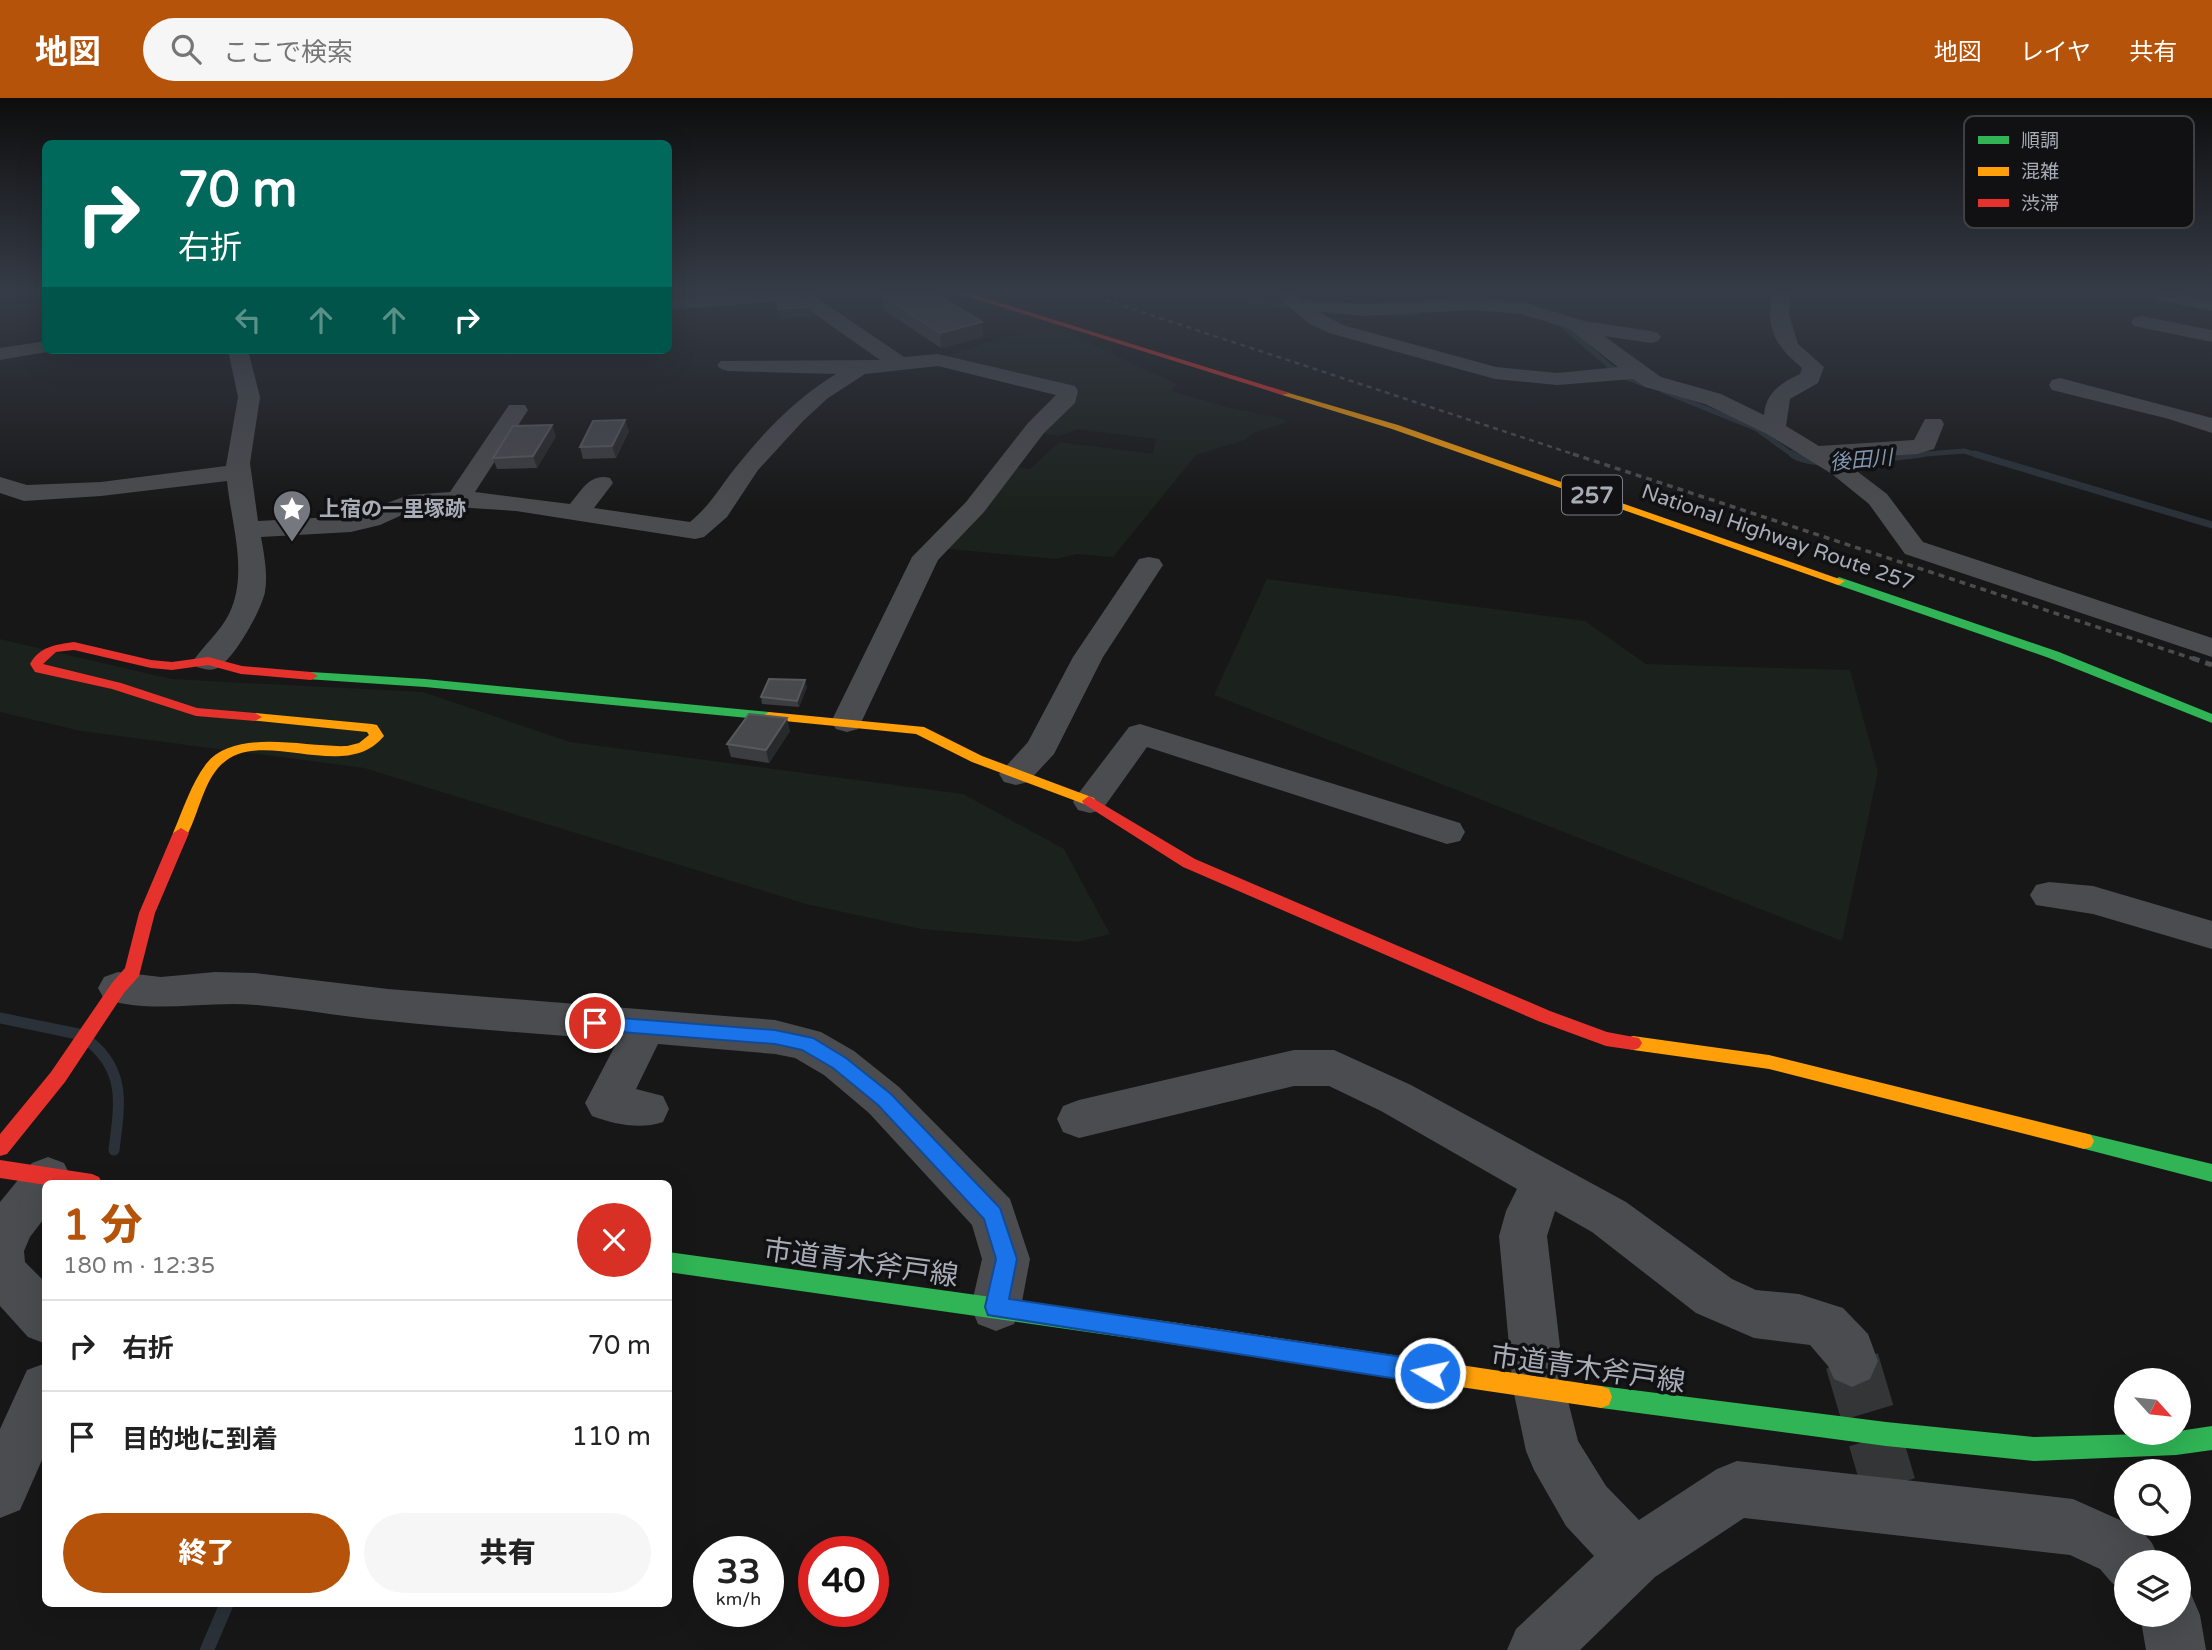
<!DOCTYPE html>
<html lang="ja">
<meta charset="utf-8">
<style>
:root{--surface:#fff;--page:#f6f6f6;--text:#222;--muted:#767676;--line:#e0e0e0;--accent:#b45309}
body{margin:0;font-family:"Varela Round","Noto Sans JP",sans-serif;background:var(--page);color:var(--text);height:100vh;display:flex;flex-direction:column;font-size:26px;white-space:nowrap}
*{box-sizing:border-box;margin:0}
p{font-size:23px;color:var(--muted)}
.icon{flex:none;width:38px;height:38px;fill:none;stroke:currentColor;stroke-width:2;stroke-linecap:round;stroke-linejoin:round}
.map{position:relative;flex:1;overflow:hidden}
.drawer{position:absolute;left:42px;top:1082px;width:630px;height:427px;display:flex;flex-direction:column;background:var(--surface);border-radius:10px;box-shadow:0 7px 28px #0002}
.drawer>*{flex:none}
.banner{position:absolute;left:42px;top:42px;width:630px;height:214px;border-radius:10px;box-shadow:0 7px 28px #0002;background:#00695c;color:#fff;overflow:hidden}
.needle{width:46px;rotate:117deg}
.controls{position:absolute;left:2114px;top:1270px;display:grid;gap:14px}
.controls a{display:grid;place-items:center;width:77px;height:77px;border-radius:50%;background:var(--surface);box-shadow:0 7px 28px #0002;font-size:35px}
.speed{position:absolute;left:693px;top:1438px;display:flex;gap:14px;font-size:35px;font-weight:700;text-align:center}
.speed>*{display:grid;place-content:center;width:91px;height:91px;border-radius:50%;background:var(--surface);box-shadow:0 7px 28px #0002;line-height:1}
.speed small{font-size:18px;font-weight:400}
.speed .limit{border:10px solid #d22;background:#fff;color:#111}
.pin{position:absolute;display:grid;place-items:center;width:60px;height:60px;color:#fff;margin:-30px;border:4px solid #fff;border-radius:50%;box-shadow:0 2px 7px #0007}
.me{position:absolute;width:77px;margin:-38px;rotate:279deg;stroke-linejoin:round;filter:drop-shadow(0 0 5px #0008)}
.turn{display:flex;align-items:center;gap:24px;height:147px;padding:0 21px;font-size:32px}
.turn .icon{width:91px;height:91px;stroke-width:2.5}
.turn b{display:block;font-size:49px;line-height:60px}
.lanes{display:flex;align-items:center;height:66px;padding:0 21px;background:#0003;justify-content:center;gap:35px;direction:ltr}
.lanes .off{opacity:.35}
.round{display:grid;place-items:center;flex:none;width:74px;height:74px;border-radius:37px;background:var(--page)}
.head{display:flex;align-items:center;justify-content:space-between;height:119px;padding:0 21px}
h1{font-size:42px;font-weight:800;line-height:52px;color:var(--accent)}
.button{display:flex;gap:14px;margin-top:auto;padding:14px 21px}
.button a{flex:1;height:80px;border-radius:42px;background:var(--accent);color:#fff;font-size:28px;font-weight:800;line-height:80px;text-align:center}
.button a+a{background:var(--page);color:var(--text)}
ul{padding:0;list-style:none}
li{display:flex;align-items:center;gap:21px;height:91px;padding:0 21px;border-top:2px solid var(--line)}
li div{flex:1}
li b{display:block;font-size:26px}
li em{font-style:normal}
header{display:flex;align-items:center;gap:42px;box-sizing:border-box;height:98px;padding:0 35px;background:var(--accent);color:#fff}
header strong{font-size:33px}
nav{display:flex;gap:38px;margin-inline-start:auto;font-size:24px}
.search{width:490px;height:63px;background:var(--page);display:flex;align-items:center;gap:18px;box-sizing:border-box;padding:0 24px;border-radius:38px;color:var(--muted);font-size:26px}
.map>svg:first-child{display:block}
.green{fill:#1b211c}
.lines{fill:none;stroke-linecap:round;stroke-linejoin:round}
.stream-far3{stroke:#2a3138;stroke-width:5}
.stream-far2{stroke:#2a3138;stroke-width:7}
.stream-far1{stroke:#2a3138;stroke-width:11}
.stream{stroke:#2a3138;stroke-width:14}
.street-tunnel{stroke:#343537;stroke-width:54;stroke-dasharray:54 27;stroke-linecap:butt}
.street{fill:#4b4c4f;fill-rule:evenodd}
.fast{fill:#30b455;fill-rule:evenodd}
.slow{fill:#ff9f0a;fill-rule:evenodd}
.jam{fill:#e5322d;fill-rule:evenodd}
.rail-far2{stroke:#4b4c4e;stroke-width:2.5;stroke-dasharray:5 4.5;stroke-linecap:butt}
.rail-far1{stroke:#4b4c4e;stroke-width:3.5;stroke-dasharray:6 5;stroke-linecap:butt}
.rail{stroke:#4b4c4e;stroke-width:5;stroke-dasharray:8 6;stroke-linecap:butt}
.wall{fill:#3c3d40}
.shaded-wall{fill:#28292a}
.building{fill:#48494d;stroke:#57595d;stroke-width:2}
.route{fill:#1a73e8;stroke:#114b97;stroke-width:2}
.labels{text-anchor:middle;stroke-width:7;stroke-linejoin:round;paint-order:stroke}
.far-water-label{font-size:21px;font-style:italic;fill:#8197b1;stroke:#111113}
.far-poi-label{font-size:21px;font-weight:bold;fill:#a8acb7;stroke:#111113;text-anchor:start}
.far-street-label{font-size:21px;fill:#a8acb7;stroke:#111113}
.shield{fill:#111113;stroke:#7b7e86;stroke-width:2}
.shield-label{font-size:23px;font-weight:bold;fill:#a8acb7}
.near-street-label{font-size:28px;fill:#a8acb7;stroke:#111113}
.key{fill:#111113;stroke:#3e4044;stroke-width:2}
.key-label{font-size:19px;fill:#a8acb7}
</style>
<header>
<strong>地図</strong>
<div class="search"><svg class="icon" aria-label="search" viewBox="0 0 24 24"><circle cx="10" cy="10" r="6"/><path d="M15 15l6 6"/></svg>ここで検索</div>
<nav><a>地図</a><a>レイヤ</a><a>共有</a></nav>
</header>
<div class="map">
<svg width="2212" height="1552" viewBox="0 0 2212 1552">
<rect width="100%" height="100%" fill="#171717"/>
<g class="green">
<polygon points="1065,234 1177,286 1171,293 1227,309 1284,321 1288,324 1253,335 1245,342 1196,357 1113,459 1077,456 1056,461 938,450 1014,368 1030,371 1059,344 1153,356 1156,341 1078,331 1059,338 1038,335 1073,300 937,261 1005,238"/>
<polygon points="1267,481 1585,523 1646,566 1850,572 1878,674 1842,843 1214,597"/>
<polygon points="0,541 171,581 423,594 570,644 963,696 1064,751 1110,836 1078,844 921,831 806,806 364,670 81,633 0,614"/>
</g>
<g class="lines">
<g class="stream-far3">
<polyline points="1205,196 1337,214 1416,215"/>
<polyline points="1552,224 1561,226 1621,278 1649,288"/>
<polyline points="1663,293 1757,331 1794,358"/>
<polyline points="1901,358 1964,353 1981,358"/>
</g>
<g class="stream-far2">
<path d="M1792,356C1814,373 1893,359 1922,356"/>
<polyline points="1975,356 2212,427"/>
</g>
<g class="stream-far1">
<polyline points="0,920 78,936"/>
<path d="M91,945C127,975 119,1010 114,1052"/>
</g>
<polyline class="stream" points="207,1552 227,1505"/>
<polyline class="street-tunnel" points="1852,1263 1889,1388"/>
<g class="street">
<path d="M733,196H815L814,198L904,259L938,256L1075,288L1078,293L1075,305L1044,335L984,414L938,462L858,631L847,634L836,631L831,624L912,459L966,404L1028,325L1056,297L938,268L865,276L828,300L803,323L758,372L727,419L704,439L695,441L516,413L456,409L415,411L380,427L351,434L261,439C264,456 268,476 265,494C261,513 235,559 219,569C212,574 204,571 197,569L193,563C204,547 220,534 229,516C249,475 231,425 227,383L101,398L24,403L0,395V379L27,387L101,384L226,368L238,299L228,252H248L260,299L250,365L258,423L351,418L409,397L450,394L509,307H525L528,312L475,394L570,406C582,392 590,375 610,380L613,385L594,410L690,424C713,405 722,385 741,363C768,329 800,298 836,276L728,273L721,271L717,267L721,263L880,262L795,202L668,212V200Z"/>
<path d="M1274,196H1294L1303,202L1364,206L1473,200L1523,204L1584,223L1651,233L1658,235L1661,239L1658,243L1651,245L1604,238L1661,279L1721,296L1764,317C1766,294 1781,285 1800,276L1802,270C1775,247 1766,233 1772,196H1790L1789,216L1798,246L1824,269L1818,285L1790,301L1786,328L1819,348L1914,342L1925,321H1941L1944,326L1934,351L1917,356L1841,361L1887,396L1923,444L2212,540V559L1905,456L1869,406L1832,376L1767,336L1705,306L1645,289L1633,281L1557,287L1495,281L1329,235L1310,226ZM1473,212L1521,216L1568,230L1618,269L1557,275L1496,269L1343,227L1317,213L1364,218Z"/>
<polygon points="2155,196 2181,196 2212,201 2212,213 2156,202"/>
<polygon points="2141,218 2212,232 2212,244 2134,228 2131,224 2134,220"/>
<polygon points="46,243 46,252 53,253 0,262 0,250"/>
<polygon points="2060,280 2212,320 2212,335 2169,321 2052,292 2049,287 2052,282"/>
<polygon points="1149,459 1159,461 1163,467 1103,559 1054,656 1028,684 1016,687 1004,684 999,676 1028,644 1073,559 1139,461"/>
<polygon points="1140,626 1460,725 1465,734 1460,743 1447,746 1147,649 1102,712 1090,715 1078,712 1073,704 1078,696 1129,629"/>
<polygon points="2049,784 2093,788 2212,823 2212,851 2093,816 2036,807 2030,797 2036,787"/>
<path d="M118,874L161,879L215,874L255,875L388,891L775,922L821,934L854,953L899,989L1010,1101L1030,1161L1021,1209L1014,1226L996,1233L978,1226L971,1209L982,1161L972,1127L869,1015L824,977L795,960L775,956L658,946L636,991L663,998L669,1011L663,1024C639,1032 614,1026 592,1018L585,1005L618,942C542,936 465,931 389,923C345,919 301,911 257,907C205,902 155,917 104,901L98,890L104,879Z"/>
<polygon points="1294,952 1334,952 1411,987 1626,1104 1732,1181 1756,1192 1799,1196 1843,1210 1868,1236 1878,1263 1870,1281 1852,1289 1834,1281 1828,1268 1810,1247 1754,1240 1696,1215 1592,1134 1555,1113 1547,1138 1565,1291 1578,1343 1606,1388 1639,1422 1717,1371 1737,1363 2073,1401 2140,1431 2152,1445 2161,1465 2126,1465 2126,1492 2112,1485 2100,1471 2070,1457 1744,1420 1655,1479 1580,1552 1507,1552 1516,1531 1594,1458 1566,1428 1534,1372 1526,1353 1513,1291 1499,1138 1506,1113 1517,1091 1381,1013 1329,988 1294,988 1079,1040 1063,1034 1057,1021 1063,1008 1079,1002"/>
<polygon points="48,1059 64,1065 71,1079 68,1085 46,1085 46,1118 30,1139 24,1153 25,1164 46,1185 46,1246 28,1239 0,1208 0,1104 32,1065"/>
<polygon points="46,1265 46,1353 20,1412 0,1420 0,1331 27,1272"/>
<polygon points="2179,1491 2191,1496 2200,1517 2206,1552 2146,1552 2140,1517 2179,1517"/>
</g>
<g class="fast">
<polygon points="1839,479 2059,554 2212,616 2212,625 2049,560 1835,486 1833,483"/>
<polygon points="311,574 425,581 769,614 776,618 769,622 425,589 306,581 304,578"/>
<polygon points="2084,1035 2212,1066 2212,1084 2077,1049 2074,1043 2077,1037"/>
<polygon points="668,1154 1164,1223 1172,1226 1175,1234 1172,1242 1164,1245 668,1174"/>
<polygon points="1601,1288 1886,1324 2034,1339 2179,1335 2179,1333 2212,1328 2212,1352 2176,1357 2034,1363 1886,1348 1601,1310 1593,1307 1590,1299 1593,1291"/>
</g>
<g class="slow">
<polygon points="1282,293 1398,327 1845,483 1839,487 1835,486 1392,331 1282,297"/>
<polygon points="769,614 924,629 982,658 1094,700 1096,703 1094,706 1084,706 972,664 916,636 764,621 762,618"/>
<path d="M255,615L372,626L377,627L384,638C343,688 258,624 218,670C202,689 198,718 186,739H176L173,735C183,712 191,686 206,666C235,629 306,650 347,648L359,645L369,637L367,634L250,622L248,619Z"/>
<polygon points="1633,938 1769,957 2084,1035 2091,1037 2094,1043 2091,1049 2084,1051 1769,971 1633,952 1627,950 1624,945 1627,940"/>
<polygon points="1164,1223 1601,1288 1609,1291 1612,1299 1609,1307 1601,1310 1164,1245 1156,1242 1153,1234 1156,1226"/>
</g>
<g class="jam">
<polygon points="960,196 971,196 1290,295 1282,297"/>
<path d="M74,544L151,562L172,564L208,559L242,568L311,574L318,578L311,582L241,576L208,567L172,572L151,570L74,552L56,554L43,566L121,585L197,610L255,615L262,619L255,623L196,618L112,591L35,574L30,566C40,548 55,547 74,544Z"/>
<polygon points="1089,698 1195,761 1550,913 1607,934 1639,940 1642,945 1639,950 1633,952 1606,948 1538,923 1183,769 1084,706 1082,703"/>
<polygon points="181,730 189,735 155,815 139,878 124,895 65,984 7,1056 0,1058 0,1036 51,974 112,885 125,870 139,815 173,735"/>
<polygon points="0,1062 92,1076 99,1079 102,1085 46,1087 0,1080"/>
</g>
<polyline class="rail-far2" points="1087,196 1579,358"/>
<polyline class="rail-far1" points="1573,356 2197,562"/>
<polyline class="rail" points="2192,560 2212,567"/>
</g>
<g class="wall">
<polygon points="882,197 983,239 941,250 884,212"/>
<polygon points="629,333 616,360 583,361 580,349"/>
<polygon points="556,338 537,370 497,371 493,360"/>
<polygon points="807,589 799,609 762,606 761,599"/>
<polygon points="790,633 769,665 731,659 727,646"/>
</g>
<g class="shaded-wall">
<polygon points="811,209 813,219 780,221 778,211"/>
<polygon points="982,224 983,239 941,250 940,235"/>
<polygon points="625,322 629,333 616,360 612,348"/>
<polygon points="552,327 556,338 537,370 533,358"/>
<polygon points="805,582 807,589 799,609 797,603"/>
<polygon points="787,620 790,633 769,665 766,652"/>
</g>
<g class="building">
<polygon points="777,196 794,196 811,209 778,211"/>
<polygon points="889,196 936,196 982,224 940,235 882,197"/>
<polygon points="625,322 612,348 580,349 593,323"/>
<polygon points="552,327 533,358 493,360 513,328"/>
<polygon points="769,581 805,582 797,603 761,599"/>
<polygon points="749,616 787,620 766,652 727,646"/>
</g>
<linearGradient id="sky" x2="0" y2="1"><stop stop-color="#0d0d0d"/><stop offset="0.47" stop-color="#363c47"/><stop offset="1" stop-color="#363c47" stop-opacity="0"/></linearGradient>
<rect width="2212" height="413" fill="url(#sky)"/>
<polygon class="route" points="595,918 775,932 813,940 846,960 891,996 1000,1110 1017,1161 1009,1201 1430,1263 1438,1267 1442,1275 1438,1282 1430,1286 988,1217 985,1209 996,1161 984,1121 878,1007 833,970 802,952 775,946 595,932 588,930 586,925 588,920"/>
<defs>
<g id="sight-pin" transform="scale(2.0125)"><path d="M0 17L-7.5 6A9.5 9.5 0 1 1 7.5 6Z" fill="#75787f" stroke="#111113"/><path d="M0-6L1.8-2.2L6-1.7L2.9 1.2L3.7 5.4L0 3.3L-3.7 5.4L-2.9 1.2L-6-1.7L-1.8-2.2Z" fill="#fff"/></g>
</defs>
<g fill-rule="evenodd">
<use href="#sight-pin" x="292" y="411"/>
</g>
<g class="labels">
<g class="far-water-label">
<text transform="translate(1861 362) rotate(-5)" y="7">後田川</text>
</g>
<g class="far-poi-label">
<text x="319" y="418">上宿の一里塚跡</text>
</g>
<g class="far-street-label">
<text transform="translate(1778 439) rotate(19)" y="7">National Highway Route 257</text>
</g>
<rect class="shield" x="1562" y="377.5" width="60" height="39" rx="5"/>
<g class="shield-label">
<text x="1592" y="405">257</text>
</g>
<g class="near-street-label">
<text transform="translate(861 1164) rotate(8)" y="10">市道青木斧戸線</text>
<text transform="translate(1588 1270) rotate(8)" y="10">市道青木斧戸線</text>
</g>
</g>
<rect x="1964" y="18" width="230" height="112" rx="10" class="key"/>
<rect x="1978" y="38" width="31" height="8" fill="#30b455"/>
<rect x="1978" y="69" width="31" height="9" fill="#ff9f0a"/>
<rect x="1978" y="101" width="31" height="8" fill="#e5322d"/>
<g class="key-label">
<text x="2021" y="49">順調</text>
<text x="2021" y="80">混雑</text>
<text x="2021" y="112">渋滞</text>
</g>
</svg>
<div class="controls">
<a><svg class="needle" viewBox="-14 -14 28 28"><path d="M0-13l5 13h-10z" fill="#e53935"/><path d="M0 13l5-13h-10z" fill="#767676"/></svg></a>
<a><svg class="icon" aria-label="search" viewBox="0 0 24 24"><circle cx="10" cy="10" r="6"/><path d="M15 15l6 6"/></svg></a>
<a><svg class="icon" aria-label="layers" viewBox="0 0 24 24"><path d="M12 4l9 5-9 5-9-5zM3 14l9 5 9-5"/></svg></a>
</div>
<div class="speed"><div>33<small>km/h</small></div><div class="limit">40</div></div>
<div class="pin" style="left:595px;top:925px;background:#d93025"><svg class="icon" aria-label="arrive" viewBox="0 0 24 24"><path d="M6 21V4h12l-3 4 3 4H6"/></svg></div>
<svg class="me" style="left:1430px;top:1275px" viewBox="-20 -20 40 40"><circle r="17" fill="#1a73e8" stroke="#fff" stroke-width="3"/><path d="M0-11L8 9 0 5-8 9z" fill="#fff"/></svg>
<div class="banner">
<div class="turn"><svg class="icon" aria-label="right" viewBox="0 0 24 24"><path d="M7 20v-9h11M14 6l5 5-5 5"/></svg><div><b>70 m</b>右折</div></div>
<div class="lanes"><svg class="icon off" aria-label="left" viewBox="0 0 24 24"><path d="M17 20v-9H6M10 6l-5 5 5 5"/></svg><svg class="icon off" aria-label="ahead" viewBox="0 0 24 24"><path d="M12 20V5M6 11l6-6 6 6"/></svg><svg class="icon off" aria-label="ahead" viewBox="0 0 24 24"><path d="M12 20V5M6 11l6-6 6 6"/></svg><svg class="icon" aria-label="right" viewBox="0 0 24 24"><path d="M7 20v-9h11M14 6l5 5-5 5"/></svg></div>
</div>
<section class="drawer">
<div class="head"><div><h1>1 分</h1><p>180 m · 12:35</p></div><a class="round" style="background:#d93025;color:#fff"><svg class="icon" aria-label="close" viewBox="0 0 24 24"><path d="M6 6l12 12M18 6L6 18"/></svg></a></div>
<ul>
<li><svg class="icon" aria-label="right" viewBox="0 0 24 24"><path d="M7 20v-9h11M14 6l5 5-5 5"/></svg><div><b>右折</b></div><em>70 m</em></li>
<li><svg class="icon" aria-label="arrive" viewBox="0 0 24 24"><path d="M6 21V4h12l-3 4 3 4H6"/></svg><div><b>目的地に到着</b></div><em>110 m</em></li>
</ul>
<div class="button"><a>終了</a><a>共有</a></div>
</section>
</div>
